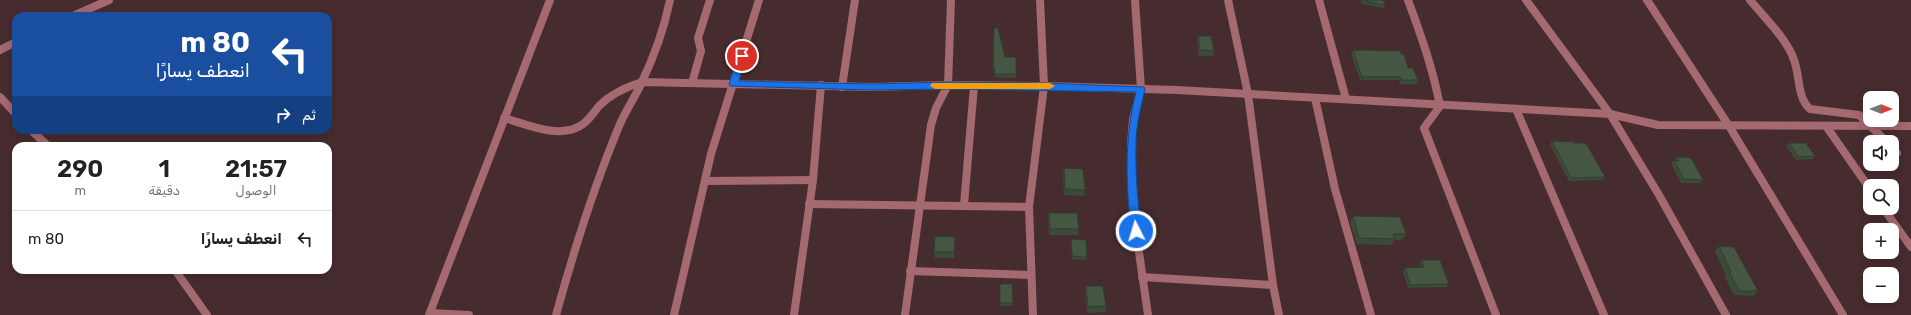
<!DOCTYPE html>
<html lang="ar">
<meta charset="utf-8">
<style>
:root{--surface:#fff;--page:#f2f2f2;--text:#222;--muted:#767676;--line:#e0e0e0}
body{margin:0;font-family:Rubik,Cairo,sans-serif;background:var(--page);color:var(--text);direction:rtl;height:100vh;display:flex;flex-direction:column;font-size:15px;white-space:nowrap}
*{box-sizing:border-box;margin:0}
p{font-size:13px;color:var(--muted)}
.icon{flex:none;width:22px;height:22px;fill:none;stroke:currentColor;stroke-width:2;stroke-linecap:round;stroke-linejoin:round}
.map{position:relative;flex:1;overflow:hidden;direction:ltr}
.panel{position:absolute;left:12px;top:142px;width:320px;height:132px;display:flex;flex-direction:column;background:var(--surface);border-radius:12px;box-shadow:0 2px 10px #0003;direction:rtl}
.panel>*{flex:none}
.hud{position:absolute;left:12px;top:12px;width:320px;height:122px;border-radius:12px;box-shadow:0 2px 10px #0003;direction:rtl;background:#1a4fa0;color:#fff;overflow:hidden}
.needle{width:26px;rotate:90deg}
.controls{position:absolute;left:1863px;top:91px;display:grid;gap:8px}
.controls a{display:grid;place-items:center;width:36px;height:36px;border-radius:8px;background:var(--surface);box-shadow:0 2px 10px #0003;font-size:20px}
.pin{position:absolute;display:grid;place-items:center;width:34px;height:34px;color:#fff;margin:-17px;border:2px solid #fff;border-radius:50%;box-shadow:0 1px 4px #0007}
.me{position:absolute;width:44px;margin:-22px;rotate:355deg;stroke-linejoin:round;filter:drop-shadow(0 0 3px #0008)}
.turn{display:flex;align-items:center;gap:14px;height:84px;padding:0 16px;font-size:18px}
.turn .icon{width:52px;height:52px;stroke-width:2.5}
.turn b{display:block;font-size:28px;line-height:34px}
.then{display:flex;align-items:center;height:38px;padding:0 16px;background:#0003;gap:8px;font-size:15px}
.eta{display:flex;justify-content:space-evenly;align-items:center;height:68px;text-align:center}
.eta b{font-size:24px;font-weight:600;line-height:28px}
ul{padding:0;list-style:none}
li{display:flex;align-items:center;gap:12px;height:56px;padding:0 16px;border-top:1px solid var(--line)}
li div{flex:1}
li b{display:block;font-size:15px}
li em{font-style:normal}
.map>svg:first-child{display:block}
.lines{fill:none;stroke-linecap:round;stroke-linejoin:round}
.minor{stroke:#a56970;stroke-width:8}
.wall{fill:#3b4b3a}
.building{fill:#455743;stroke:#303d2f}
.route{fill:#1a73e8;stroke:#114b97}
.slow{fill:#f59e0b}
</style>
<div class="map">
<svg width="1911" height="315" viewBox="0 0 1911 315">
<rect width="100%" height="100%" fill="#472c2f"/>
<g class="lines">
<g class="minor">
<polyline points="1135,0 1141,89 1133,120 1131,144 1132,187 1136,231 1148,315"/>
<polyline points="1228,0 1248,94 1273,285 1279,315"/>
<polyline points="1319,0 1346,99"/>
<path d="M1408,0C1421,35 1433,69 1440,106L1424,128L1496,315"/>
<polyline points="1526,0 1610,114 1659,195 1726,315"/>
<polyline points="1647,0 1729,126 1843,315"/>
<path d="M1750,0C1764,17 1787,39 1794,60C1800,75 1797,98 1810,109L1859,115L1887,142"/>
<polyline points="73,16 109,0"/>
<polyline points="0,50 16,42"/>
<polyline points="692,83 701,51 698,38 710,0"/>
<polyline points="842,87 855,0"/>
<polyline points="0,97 16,114"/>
<polyline points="1315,98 1335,189 1371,315"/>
<polyline points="1516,109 1604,315"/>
<path d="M504,118C526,124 558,139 580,126C588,122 593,113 599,106C611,94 626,87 642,82L871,87L948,85L1044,86L1177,90L1610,114L1658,125L1911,126"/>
<polyline points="1826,126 1870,189"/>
<polyline points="31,130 48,146"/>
<polyline points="1892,147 1897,153"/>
<polyline points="705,181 813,180"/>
<polyline points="809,204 1029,207"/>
<polyline points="964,205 974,86"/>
<polyline points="1883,208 1911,247"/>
<polyline points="175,270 207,315"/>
<polyline points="910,271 1031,275"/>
<polyline points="1142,277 1273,285"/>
<polyline points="430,313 469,315"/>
<polyline points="429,315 550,0"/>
<path d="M556,315C574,250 594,186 620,124C626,110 635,97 641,84C654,57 664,29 670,0"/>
<polyline points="674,315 711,154 759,0"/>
<polyline points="794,315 813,180 821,85"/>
<polyline points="905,315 931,125 936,108 948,85 951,0"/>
<polyline points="1033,315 1029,207 1044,86 1040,0"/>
</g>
</g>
<g class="wall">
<polygon points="1361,0 1383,0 1385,5 1384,8 1362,4"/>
<polygon points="994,28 1005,57 1016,57 1016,78 994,77 994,71 993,71"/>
<polygon points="1198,36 1214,51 1213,56 1199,56 1197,41"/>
<polygon points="1353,50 1401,54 1408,68 1418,80 1417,84 1400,84 1399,80 1360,80 1351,53"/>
<polygon points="1552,141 1574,143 1605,177 1602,180 1569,181 1550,144"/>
<polygon points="1789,143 1815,156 1812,159 1796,160 1786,146"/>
<polygon points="1677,157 1703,180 1700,183 1681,183 1671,164"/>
<polygon points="1064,168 1085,190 1084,196 1064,195 1063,174"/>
<polygon points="1049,213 1079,229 1078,235 1049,235 1048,219"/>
<polygon points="1353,216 1406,234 1402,240 1394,240 1392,245 1357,244 1350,222"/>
<polygon points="955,237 954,258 935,258 934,252"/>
<polygon points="1071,239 1087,257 1086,260 1072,259"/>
<polygon points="1719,246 1758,291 1753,296 1734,295 1725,277 1726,276 1715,251"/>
<polygon points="1422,260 1449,284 1447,287 1408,288 1403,271 1405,268 1422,267 1420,263"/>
<polygon points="1000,284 1013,303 1012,306 1000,306"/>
<polygon points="1086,286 1106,306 1105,312 1087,313 1085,292"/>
</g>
<g class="building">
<polygon points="1363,0 1383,0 1385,5 1364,1"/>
<polygon points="994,28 998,28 1005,57 1016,57 1016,74 994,74 995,68 993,68"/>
<polygon points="1198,36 1211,36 1214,51 1200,50"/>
<polygon points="1353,50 1401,51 1401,54 1404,54 1408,68 1413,68 1418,80 1401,80 1400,77 1362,77"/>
<polygon points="1552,141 1574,142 1574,143 1586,143 1605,177 1571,178"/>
<polygon points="1789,143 1806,143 1815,156 1799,157"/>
<polygon points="1677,157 1691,158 1703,180 1684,179 1674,160 1679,161"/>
<polygon points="1064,168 1083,169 1085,190 1065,189"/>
<polygon points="1049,213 1077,213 1079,229 1050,229"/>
<polygon points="1353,216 1400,217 1406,234 1393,234 1395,239 1359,238"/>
<polygon points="935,236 955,237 954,252 934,252"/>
<polygon points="1071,239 1086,240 1087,257 1072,256"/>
<polygon points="1719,246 1734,247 1758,291 1739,291 1729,272 1731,272"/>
<polygon points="1422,260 1440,260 1449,284 1410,285 1405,268 1424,267"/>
<polygon points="1000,284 1012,284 1013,303 1000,303"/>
<polygon points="1086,286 1103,286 1106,306 1088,307"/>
</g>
<path class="route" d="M742,53L746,56L739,81L871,84L948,82L1044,83L1144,87L1145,89C1141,107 1136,125 1136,144C1135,173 1138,202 1141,231L1136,234L1131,231C1126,180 1124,142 1136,92L948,89L871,90L730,86L729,84L738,56Z"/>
<polygon class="slow" points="932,83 1050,83 1055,86 1050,89 935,89 930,86"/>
</svg>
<div class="controls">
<a><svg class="needle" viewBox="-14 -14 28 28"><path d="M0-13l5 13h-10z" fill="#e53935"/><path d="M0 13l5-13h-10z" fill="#767676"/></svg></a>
<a><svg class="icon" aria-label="sound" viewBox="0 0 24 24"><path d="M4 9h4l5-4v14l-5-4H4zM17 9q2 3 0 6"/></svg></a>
<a><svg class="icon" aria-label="search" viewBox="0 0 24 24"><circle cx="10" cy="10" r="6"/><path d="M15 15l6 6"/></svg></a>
<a>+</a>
<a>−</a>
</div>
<div class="pin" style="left:742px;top:56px;background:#d93025"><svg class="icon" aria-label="arrive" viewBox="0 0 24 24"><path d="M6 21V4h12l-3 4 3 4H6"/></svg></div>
<svg class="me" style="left:1136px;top:231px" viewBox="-20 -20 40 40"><circle r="17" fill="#1a73e8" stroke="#fff" stroke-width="3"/><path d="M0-11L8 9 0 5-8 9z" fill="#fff"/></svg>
<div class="hud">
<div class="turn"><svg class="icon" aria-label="left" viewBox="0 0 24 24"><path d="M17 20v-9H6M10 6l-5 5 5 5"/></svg><div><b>80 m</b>انعطف يسارًا</div></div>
<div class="then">ثم<svg class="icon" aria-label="right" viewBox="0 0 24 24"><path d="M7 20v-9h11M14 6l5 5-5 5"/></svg></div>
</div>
<section class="panel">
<div class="eta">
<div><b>21:57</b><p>الوصول</p></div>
<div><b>1</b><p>دقيقة</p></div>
<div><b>290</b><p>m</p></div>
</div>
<ul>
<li><svg class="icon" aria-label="left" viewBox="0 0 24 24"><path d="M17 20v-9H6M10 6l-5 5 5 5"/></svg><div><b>انعطف يسارًا</b></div><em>80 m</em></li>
</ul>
</section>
</div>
